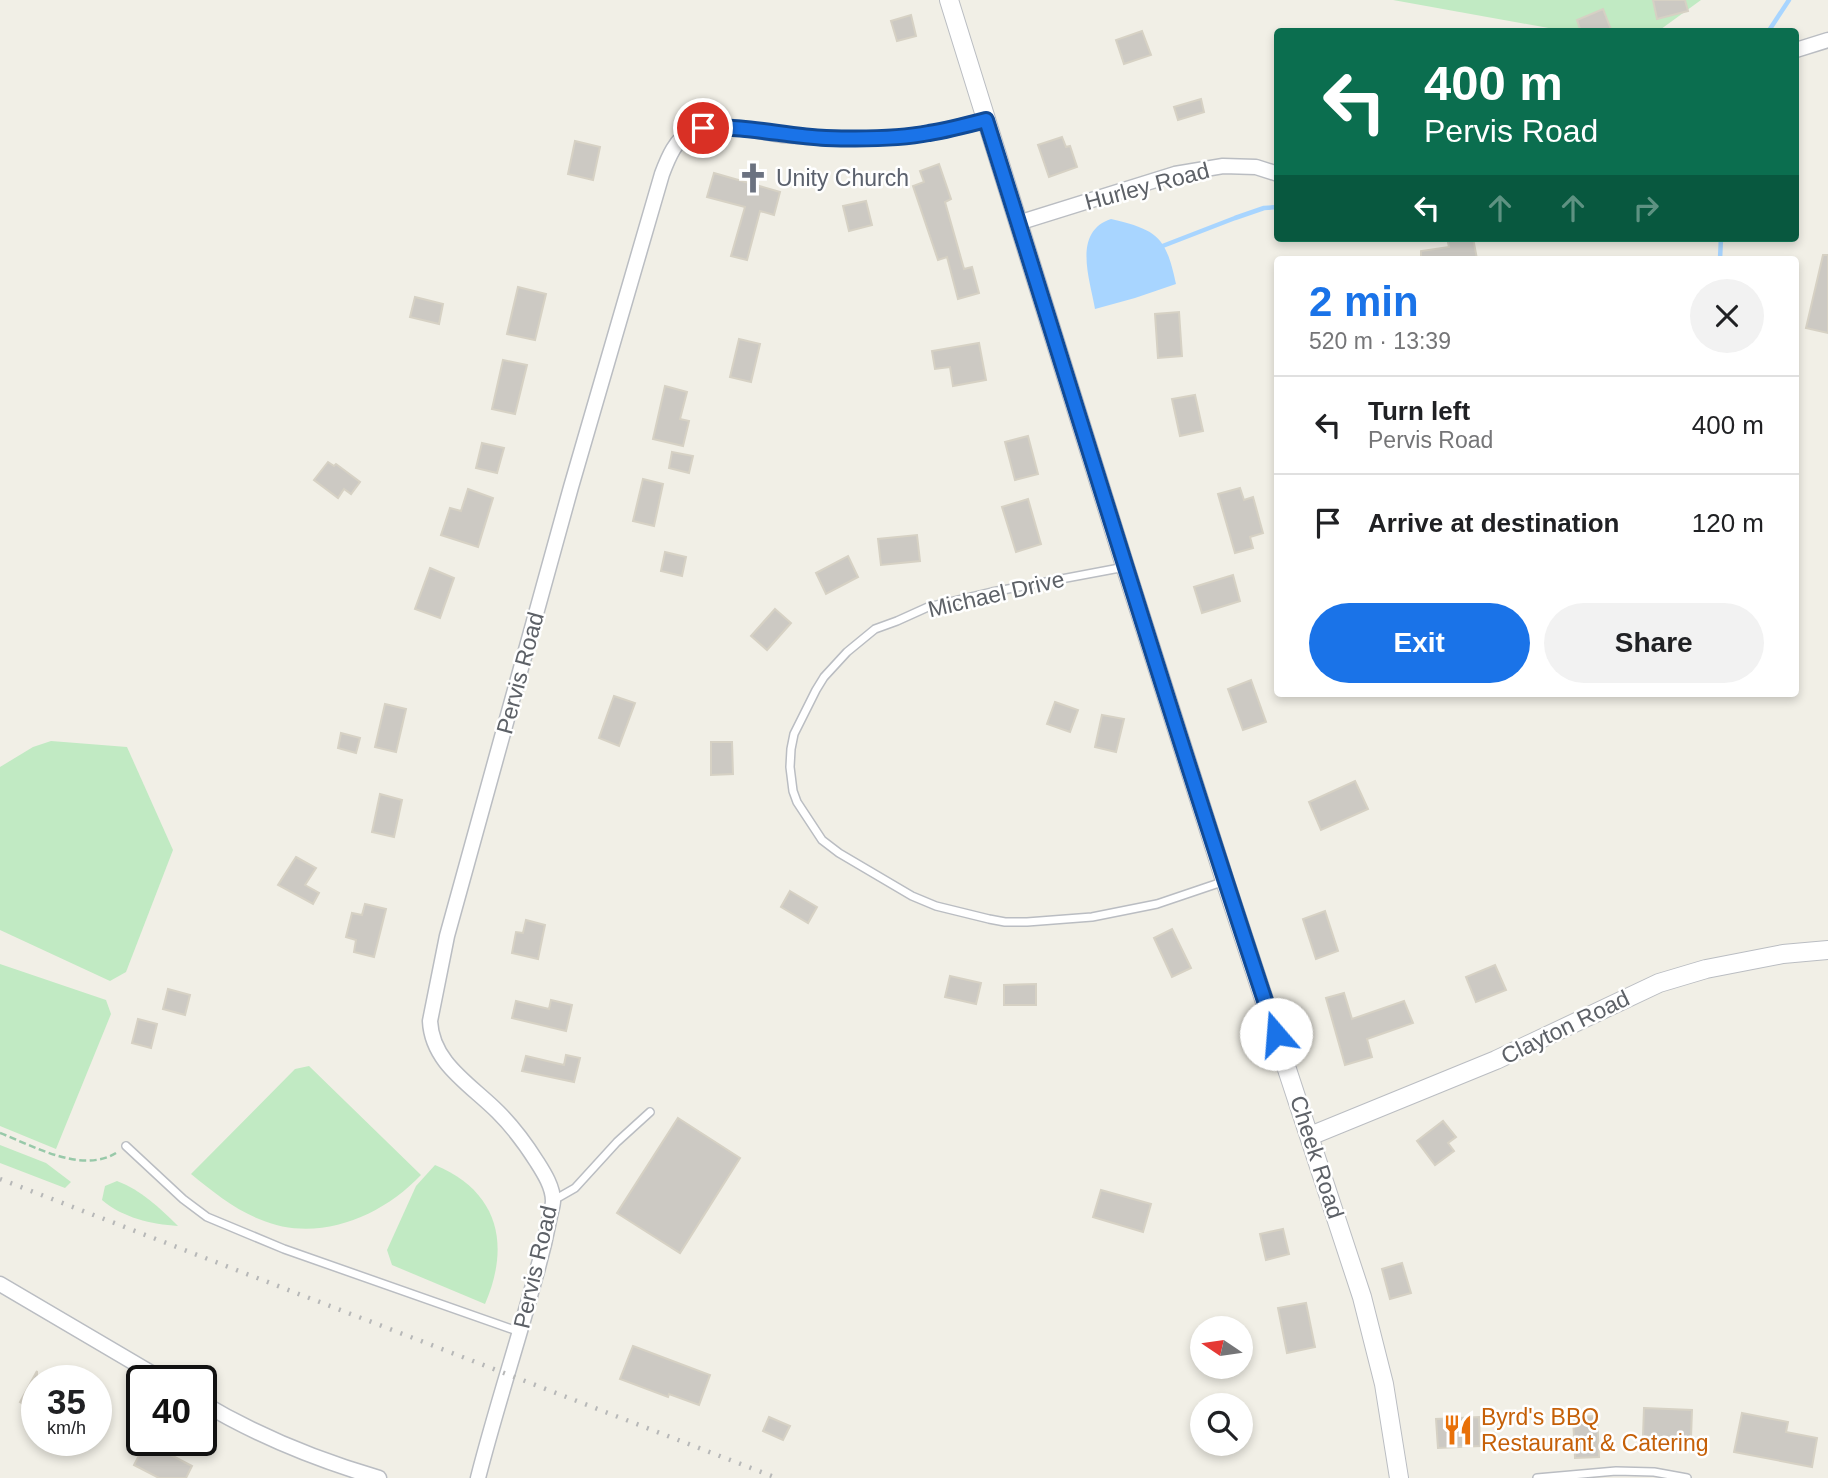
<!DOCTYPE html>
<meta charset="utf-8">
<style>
:root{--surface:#fff;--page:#f2f2f2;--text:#202124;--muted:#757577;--line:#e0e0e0;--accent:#1a73e8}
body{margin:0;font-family:Arial,sans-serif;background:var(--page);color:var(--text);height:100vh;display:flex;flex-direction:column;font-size:26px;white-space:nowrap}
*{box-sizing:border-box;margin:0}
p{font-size:23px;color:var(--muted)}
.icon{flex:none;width:38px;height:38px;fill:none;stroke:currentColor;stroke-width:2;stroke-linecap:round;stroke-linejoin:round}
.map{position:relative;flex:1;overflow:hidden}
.side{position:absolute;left:1274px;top:256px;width:525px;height:441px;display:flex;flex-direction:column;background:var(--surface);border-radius:7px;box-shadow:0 4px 10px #0003}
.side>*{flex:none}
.hud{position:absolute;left:1274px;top:28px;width:525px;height:214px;border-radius:7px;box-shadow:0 4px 10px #0003;background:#0b6e4f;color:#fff;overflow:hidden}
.needle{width:46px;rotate:283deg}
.buttons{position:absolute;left:1190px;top:1316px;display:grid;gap:14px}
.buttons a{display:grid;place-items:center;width:63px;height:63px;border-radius:50%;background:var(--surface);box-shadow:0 4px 10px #0003;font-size:35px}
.speed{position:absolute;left:21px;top:1365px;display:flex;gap:14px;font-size:35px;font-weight:700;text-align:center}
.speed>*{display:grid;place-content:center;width:91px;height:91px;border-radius:50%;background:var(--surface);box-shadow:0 4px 10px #0003;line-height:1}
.speed small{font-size:18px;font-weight:400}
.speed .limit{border:4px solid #111;border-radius:10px;background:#fff;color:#111}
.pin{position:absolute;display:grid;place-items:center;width:60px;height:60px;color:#fff;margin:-30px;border:4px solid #fff;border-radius:50%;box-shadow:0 2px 7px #0007}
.me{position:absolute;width:77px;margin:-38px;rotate:342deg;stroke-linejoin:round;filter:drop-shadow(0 0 5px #0008)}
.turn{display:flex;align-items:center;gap:24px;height:147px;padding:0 35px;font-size:32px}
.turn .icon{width:91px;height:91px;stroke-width:2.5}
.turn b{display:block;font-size:49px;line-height:60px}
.lanes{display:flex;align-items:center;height:66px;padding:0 35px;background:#0003;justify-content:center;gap:35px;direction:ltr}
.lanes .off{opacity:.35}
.round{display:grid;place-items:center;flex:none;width:74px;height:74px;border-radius:37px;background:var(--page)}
.headline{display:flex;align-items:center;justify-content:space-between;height:119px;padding:0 35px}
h1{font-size:42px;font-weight:800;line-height:52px;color:var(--accent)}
.cta{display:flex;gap:14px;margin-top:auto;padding:14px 35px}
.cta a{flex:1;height:80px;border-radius:42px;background:var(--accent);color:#fff;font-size:28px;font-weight:800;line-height:80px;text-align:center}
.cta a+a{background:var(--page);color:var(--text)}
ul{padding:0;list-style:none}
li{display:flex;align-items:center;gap:21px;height:98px;padding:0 35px;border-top:2px solid var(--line)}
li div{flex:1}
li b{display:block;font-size:26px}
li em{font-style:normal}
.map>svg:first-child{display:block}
.green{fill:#c1eac3}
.water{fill:#a8d5ff}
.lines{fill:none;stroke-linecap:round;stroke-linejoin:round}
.stream{stroke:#a8d5ff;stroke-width:4.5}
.building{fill:#ccc9c3;stroke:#d6d1c4;stroke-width:2}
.service-casing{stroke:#babdc2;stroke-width:10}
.minor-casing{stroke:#babdc2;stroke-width:17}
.tertiary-casing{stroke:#babdc2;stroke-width:20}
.path{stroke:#98c9a9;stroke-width:2.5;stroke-dasharray:7 3.5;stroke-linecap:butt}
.service{stroke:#fff;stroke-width:7}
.minor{stroke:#fff;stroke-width:14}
.tertiary{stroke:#fff;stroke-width:18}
.rail{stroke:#b7b8b8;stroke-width:4.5;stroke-dasharray:2 9;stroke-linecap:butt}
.route-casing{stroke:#114b97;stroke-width:18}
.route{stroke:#1a73e8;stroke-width:12}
.labels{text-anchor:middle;stroke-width:5;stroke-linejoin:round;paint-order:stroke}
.worship-label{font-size:23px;fill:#5b616d;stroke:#fff;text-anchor:start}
.street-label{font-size:23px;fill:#5d6167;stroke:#fff}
.food-label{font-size:23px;fill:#c56008;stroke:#fff;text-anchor:start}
</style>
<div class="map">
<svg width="1828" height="1478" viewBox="0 0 1828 1478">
<rect width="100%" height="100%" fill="#f1efe6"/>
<g class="green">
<polygon points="1393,0 1701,0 1657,32 1565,31"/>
<polygon points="51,741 127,747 173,850 126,972 110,981 0,930 0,767 33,747"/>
<polygon points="0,964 106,1000 111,1014 56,1149 0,1126"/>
<path d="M309,1066L421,1175C380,1218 316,1244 259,1219C234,1209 212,1191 191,1174L295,1069Z"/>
<polygon points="0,1145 46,1163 71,1182 65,1188 0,1163"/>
<path d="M435,1165C498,1191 511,1244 485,1304L392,1265L387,1250L416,1186Z"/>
<path d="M117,1181C141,1190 160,1208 178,1226C151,1224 123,1218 102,1200L105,1186Z"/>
</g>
<path class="water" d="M1111,219C1158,230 1166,237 1176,284L1135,298L1095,309C1090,279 1072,232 1111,219Z"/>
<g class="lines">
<g class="stream">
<polyline points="1768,32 1789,0"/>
<polyline points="1160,247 1235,218 1264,208 1278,207"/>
<polyline points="1720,259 1721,238"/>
</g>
</g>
<g class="building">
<polygon points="1653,0 1685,0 1688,11 1657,19"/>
<polygon points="1603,9 1612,32 1581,32 1577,20"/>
<polygon points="911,15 916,36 897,41 891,21"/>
<polygon points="1142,31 1151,55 1124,64 1116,40"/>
<polygon points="1201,99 1204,112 1178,120 1174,107"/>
<polygon points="1062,137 1066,147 1070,146 1077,167 1049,177 1038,145"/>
<polygon points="575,141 600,147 593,180 568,174"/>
<polygon points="939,164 951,199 945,202 964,269 972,267 979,293 958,299 947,257 938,260 913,186 924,182 920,171"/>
<polygon points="714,173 780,192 774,215 760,211 747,260 731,256 745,207 707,197"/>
<polygon points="866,201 872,225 849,231 843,206"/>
<polygon points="1447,238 1473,238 1477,259 1421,259 1421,251 1449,247"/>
<polygon points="1823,255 1828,255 1828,333 1806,328"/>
<polygon points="518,287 546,294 535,340 507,334"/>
<polygon points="415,297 443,304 439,324 410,317"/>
<polygon points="1179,312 1182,356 1158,358 1155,314"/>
<polygon points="739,339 760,344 751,382 730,377"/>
<polygon points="979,343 986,380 953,386 950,367 935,369 932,351"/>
<polygon points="503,360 527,365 515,414 492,409"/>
<polygon points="665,386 687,392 680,419 689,421 683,446 653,439"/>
<polygon points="1195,395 1203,431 1180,436 1172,399"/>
<polygon points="1028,436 1038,474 1015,480 1005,442"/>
<polygon points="482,443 504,448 497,473 476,468"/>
<polygon points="672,452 693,456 689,473 669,468"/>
<polygon points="328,462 334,466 336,464 360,482 351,494 344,489 338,498 314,480"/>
<polygon points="643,479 663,484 654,526 633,521"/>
<polygon points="1240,488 1244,500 1253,497 1263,533 1250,537 1253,548 1235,553 1218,494"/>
<polygon points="468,489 493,498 478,547 441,535 450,508 461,511"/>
<polygon points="1028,499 1041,544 1016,552 1002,507"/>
<polygon points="917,535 920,561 881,565 878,539"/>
<polygon points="665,552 686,557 682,576 661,571"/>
<polygon points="848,556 858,577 826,594 816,573"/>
<polygon points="430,568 454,578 440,618 415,609"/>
<polygon points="1233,575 1240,601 1202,613 1194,587"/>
<polygon points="775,609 791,623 767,650 751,636"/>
<polygon points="1251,680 1266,722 1243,730 1228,689"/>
<polygon points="614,696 635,703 619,746 599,738"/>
<polygon points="1055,702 1078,710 1070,732 1047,724"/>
<polygon points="385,704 406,709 396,752 375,747"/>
<polygon points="1102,715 1124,719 1116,752 1095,747"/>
<polygon points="341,733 360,738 356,753 338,748"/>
<polygon points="711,742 732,742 733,774 711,775"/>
<polygon points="1355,781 1368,809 1321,830 1309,802"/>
<polygon points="380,794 402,800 394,837 372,832"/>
<polygon points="296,857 316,868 305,885 319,893 313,904 278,885"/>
<polygon points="790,891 817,907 808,923 781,907"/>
<polygon points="365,904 386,909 374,957 354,952 356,940 346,937 352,913 362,915"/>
<polygon points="1325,911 1338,951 1316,959 1303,919"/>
<polygon points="526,920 545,925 538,959 512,953 516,932 523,933"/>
<polygon points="1172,929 1191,968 1172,977 1154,938"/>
<polygon points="1495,965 1506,990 1476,1002 1466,977"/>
<polygon points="950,976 981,983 976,1004 945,997"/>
<polygon points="1036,984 1036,1005 1004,1005 1004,985"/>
<polygon points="168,989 190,995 185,1015 163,1009"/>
<polygon points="1344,993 1352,1019 1404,1001 1413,1023 1367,1039 1372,1057 1345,1065 1326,998"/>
<polygon points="551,1000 572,1005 566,1031 512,1018 516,1001 549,1009"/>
<polygon points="138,1019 157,1024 151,1048 132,1043"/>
<polygon points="566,1055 580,1058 574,1082 522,1071 526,1056 564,1065"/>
<polygon points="678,1118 740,1158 680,1253 617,1213"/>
<polygon points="1443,1121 1456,1137 1448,1143 1454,1151 1435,1165 1417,1141"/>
<polygon points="1101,1190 1151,1204 1143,1232 1093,1217"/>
<polygon points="1283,1229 1289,1254 1266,1260 1260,1234"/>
<polygon points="1402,1263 1411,1293 1390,1299 1382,1269"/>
<polygon points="1306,1303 1315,1347 1287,1353 1278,1308"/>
<polygon points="633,1346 710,1375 699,1405 669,1394 668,1397 620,1379"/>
<polygon points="37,1371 37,1411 20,1402"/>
<polygon points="1644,1408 1692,1410 1691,1438 1643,1436"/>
<polygon points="1742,1413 1788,1422 1786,1432 1817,1438 1812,1467 1734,1452"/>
<polygon points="1597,1416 1599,1457 1575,1458 1573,1417"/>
<polygon points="769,1417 790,1426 783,1440 763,1431"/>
<polygon points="1479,1417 1480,1446 1438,1448 1436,1419"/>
<polygon points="146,1442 192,1466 186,1478 159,1478 134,1465"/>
</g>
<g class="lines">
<g class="service-casing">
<g id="service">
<polyline points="1125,567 992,592 928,607 897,621 875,629 847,652 824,677 816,690 794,734 791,749 790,767 793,791 797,802 822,840 839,853 912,896 936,906 989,919 1005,922 1027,922 1092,917 1157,904 1225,881"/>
<polyline points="126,1146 183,1199 207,1217 284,1249 520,1332"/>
<polyline points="554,1200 575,1188 617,1142 650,1112"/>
<polyline points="1537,1478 1616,1471 1654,1472 1687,1478"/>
</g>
</g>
<g class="minor-casing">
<g id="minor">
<polyline points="1796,50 1828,40"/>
<polyline points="1018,223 1175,174 1223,166 1256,167 1278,174"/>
<polyline points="0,1284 165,1381"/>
<path d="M201,1402C256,1435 317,1460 379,1478"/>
<path d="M478,1478C495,1411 517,1345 535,1278C541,1258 546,1237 550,1216C551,1211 553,1205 553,1201C553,1187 544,1173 537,1162C525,1143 513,1127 498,1112C470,1084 432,1063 430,1021L447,936L571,487L662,174C668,158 676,138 692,131C717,120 757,132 783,135C797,136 812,137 826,138C858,139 897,139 929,133C948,130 967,125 986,120"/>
</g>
</g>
<g class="tertiary-casing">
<g id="tertiary">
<polyline points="949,0 1125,566 1225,881 1362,1297 1384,1384 1399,1478"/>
<polyline points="1310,1136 1496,1060 1659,983 1706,969 1783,954 1828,950"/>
</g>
</g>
<path class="path" d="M0,1133C34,1146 81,1174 116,1153"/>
<use href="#service" class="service"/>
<use href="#minor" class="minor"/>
<use href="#tertiary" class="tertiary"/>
<polyline class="rail" points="0,1179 777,1478"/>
</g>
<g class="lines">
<g class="route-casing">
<path id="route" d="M703,128C744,125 785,136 826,138C857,139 899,139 929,133C948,130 967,125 986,120C1082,425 1175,731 1276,1034"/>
</g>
<use href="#route" class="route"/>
</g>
<defs>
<g id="church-bare" transform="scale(2.415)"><path d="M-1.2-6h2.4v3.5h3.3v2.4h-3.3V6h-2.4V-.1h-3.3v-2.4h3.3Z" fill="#6b7280" stroke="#fff" stroke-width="2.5" paint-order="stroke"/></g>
<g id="restaurant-bare" transform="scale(2.415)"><path d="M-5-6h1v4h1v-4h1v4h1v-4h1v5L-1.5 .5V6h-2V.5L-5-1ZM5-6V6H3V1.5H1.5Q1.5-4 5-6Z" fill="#e8710a" stroke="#fff" stroke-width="2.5" paint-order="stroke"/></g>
</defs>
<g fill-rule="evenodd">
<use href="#church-bare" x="753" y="178"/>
<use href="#restaurant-bare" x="1458" y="1430"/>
</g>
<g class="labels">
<g class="worship-label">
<text x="776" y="186">Unity Church</text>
</g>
<g class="street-label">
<text transform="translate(1147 186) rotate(-15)" y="8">Hurley Road</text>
<text transform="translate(996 594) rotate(-13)" y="8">Michael Drive</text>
<text transform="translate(520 673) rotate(-75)" y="8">Pervis Road</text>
<text transform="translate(1565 1027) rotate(-26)" y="8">Clayton Road</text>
<text transform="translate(1317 1157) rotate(72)" y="8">Cheek Road</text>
<text transform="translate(535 1267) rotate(-77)" y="8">Pervis Road</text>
</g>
<g class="food-label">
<text x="1481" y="1425">Byrd's BBQ<tspan x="1481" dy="26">Restaurant &amp; Catering</tspan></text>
</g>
</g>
</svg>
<div class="buttons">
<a><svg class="needle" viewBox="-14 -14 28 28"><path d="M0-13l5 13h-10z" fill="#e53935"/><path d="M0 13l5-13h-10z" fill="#757577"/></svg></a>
<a><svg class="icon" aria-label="search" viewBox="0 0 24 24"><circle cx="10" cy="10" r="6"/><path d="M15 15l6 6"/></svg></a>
</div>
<div class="speed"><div>35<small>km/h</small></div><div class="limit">40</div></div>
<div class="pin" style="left:703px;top:128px;background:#d93025"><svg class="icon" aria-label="arrive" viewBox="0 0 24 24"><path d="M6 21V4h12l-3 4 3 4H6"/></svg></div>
<svg class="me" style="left:1276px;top:1034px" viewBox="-20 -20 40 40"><circle r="19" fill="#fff"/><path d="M0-13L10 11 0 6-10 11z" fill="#1a73e8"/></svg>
<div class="hud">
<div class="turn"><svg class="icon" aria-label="left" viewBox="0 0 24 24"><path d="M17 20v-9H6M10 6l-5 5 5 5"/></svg><div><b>400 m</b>Pervis Road</div></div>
<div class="lanes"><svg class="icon" aria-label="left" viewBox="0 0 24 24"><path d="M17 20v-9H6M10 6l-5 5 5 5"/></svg><svg class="icon off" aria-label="ahead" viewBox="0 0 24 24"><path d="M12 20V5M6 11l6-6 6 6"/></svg><svg class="icon off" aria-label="ahead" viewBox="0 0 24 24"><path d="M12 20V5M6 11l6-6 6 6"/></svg><svg class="icon off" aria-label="right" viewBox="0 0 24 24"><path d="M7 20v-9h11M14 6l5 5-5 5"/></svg></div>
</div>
<section class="side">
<div class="headline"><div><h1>2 min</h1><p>520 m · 13:39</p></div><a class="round"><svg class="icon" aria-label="close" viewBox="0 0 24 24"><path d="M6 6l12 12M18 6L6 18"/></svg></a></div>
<ul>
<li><svg class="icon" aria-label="left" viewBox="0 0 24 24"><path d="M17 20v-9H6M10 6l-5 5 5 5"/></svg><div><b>Turn left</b><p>Pervis Road</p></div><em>400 m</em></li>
<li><svg class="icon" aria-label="arrive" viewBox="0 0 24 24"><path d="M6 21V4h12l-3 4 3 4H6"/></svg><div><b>Arrive at destination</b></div><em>120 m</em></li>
</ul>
<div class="cta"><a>Exit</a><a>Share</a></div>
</section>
</div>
